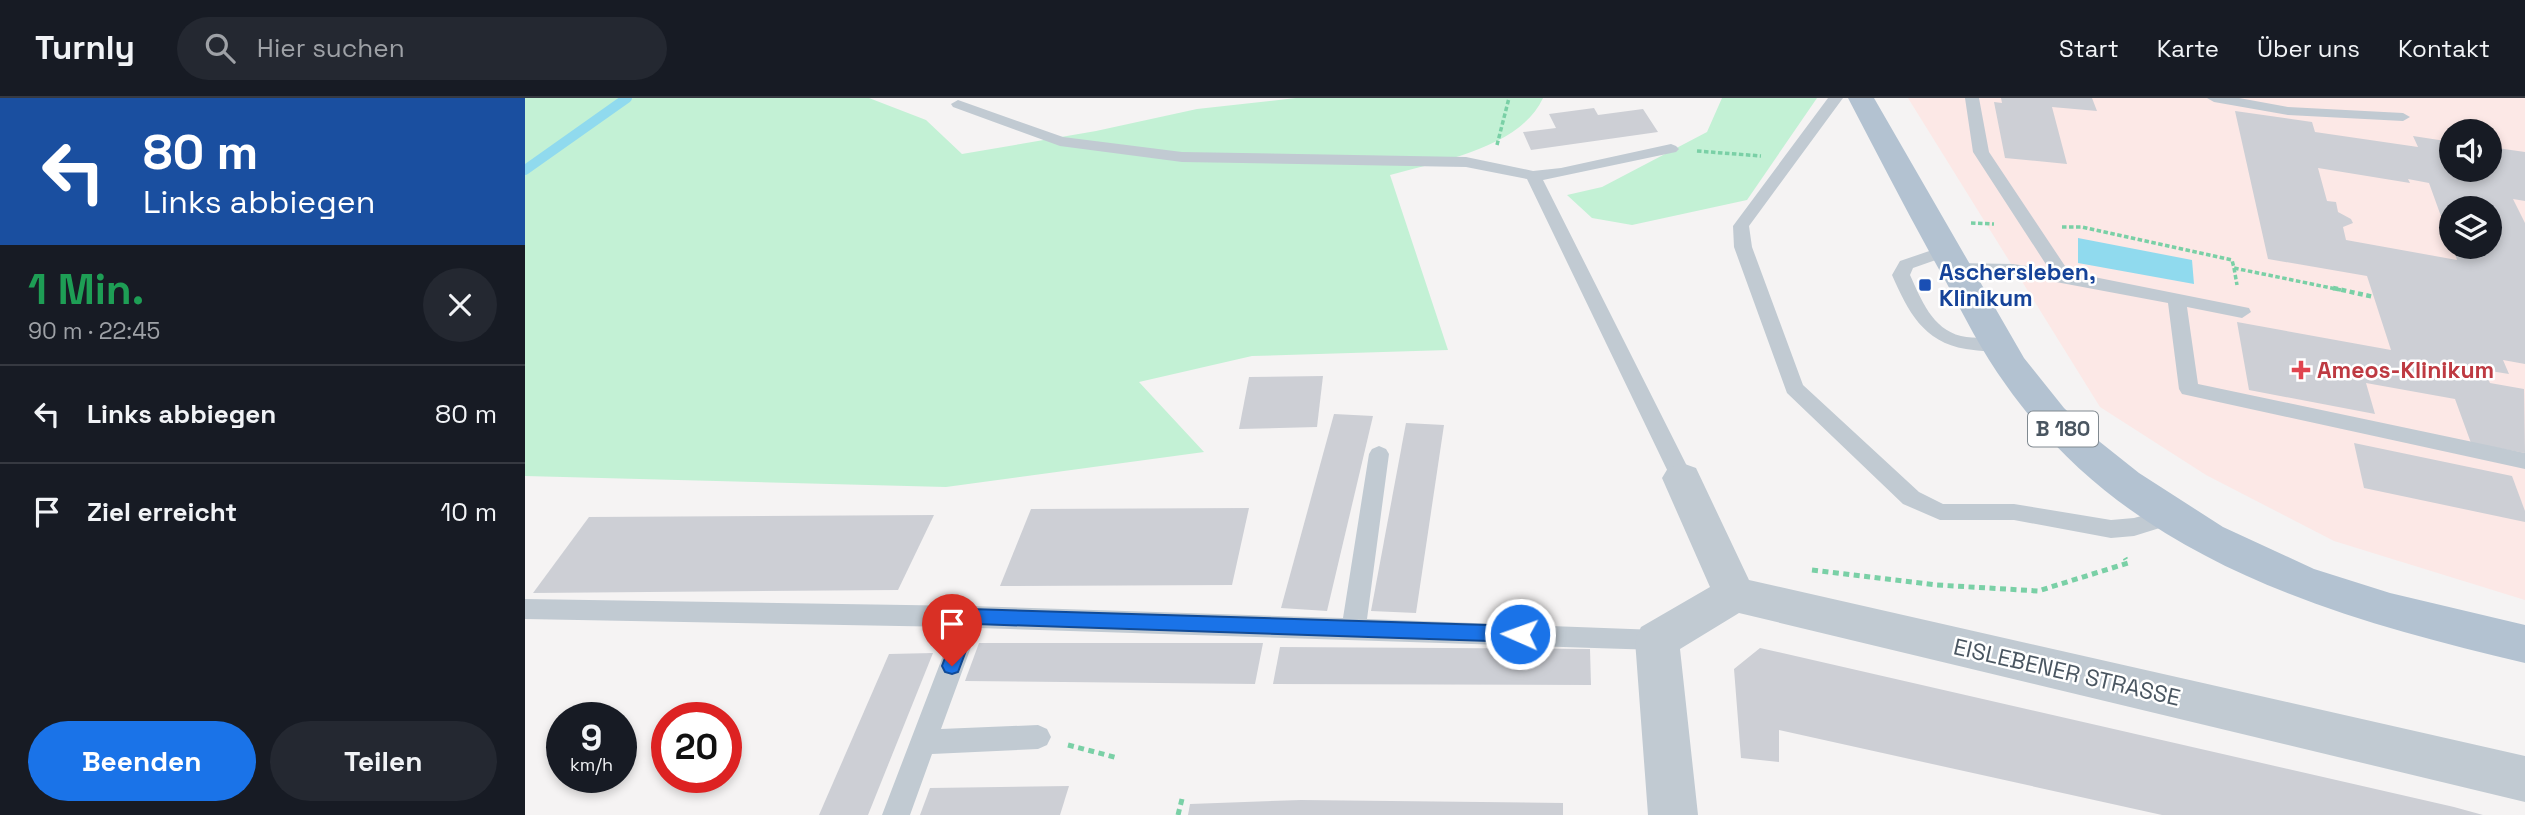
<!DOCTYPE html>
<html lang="de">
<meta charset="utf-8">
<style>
:root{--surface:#171b24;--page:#242831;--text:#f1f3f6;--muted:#9ea1a6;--line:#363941;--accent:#1a73e8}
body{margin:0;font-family:"Space Grotesk",sans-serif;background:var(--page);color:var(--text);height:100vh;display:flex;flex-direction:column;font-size:26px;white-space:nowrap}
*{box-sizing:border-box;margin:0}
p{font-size:23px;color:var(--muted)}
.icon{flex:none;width:38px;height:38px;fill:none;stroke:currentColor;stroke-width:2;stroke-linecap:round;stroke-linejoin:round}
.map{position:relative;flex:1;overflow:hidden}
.panel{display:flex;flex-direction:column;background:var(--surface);width:525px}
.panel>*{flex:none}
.top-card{background:#1a4fa0;color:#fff;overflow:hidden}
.fabs{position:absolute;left:1914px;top:21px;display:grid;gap:14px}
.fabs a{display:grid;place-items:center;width:63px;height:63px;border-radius:50%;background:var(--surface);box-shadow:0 4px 10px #0003;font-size:35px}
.speed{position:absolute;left:21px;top:604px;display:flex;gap:14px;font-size:35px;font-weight:700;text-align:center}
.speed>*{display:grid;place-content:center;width:91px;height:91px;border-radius:50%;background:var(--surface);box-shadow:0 4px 10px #0003;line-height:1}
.speed small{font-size:18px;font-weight:400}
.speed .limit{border:10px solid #d22;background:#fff;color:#111}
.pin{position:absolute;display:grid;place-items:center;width:60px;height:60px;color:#fff;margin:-72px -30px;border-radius:50% 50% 50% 0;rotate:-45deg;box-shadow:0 0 7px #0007}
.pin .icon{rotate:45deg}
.me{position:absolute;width:77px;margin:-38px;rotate:272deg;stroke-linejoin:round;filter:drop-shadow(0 0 5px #0008)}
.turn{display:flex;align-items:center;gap:24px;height:147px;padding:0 28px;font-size:32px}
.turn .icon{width:91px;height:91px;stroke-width:2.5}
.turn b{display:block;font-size:49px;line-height:60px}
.round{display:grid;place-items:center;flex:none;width:74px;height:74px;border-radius:37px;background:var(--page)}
.head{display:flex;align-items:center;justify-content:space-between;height:119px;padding:0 28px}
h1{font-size:42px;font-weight:800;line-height:52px;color:#1e9e55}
.button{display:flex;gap:14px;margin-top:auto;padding:14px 28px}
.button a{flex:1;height:80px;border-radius:42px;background:var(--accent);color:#fff;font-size:28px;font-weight:800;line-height:80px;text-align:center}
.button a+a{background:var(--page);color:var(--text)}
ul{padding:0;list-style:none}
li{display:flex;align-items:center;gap:21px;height:98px;padding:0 28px;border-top:2px solid var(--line)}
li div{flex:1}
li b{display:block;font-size:26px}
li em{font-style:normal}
header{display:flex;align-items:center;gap:42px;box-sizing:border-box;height:98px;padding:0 35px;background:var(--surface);border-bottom:2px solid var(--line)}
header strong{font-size:33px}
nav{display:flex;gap:38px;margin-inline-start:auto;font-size:24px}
.search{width:490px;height:63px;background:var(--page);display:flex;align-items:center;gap:18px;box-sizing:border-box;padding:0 24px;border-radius:38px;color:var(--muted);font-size:26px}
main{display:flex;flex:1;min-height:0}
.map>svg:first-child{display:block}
.medical{fill:#fce8e6;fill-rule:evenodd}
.green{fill:#c3f1d5}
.water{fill:#90daee}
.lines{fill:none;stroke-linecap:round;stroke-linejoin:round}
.stream{stroke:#90daee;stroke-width:10}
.building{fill:#cdcfd5;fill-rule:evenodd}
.path-far2{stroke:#7ad0a6;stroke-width:3.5;stroke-dasharray:4.5 2.5;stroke-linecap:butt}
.path-far1{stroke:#7ad0a6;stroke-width:4.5;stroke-dasharray:5 3.5;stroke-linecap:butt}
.path{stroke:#7ad0a6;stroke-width:5;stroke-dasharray:6 4.5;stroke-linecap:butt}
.lane{fill:#c1cad2;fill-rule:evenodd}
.street{fill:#c1cad2;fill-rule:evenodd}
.primary{fill:#b3c2d1;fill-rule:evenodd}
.route{fill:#1a73e8;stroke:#114b97;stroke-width:2}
.transit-dot{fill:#1a4fb4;stroke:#fff;stroke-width:2.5}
.health-dot{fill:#e0444e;stroke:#fff;stroke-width:2.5}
.labels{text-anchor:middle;stroke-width:5;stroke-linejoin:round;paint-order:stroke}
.shield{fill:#fff;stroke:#808990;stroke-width:2}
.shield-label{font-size:21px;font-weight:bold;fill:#4a5661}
.transit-label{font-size:23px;font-weight:bold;fill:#164399;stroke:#fff;text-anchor:start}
.health-label{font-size:23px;font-weight:bold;fill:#be3a42;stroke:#fff;text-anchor:start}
.street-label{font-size:23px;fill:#4a5661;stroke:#fff}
</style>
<header>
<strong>Turnly</strong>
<div class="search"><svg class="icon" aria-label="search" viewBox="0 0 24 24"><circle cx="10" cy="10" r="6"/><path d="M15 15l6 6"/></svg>Hier suchen</div>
<nav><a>Start</a><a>Karte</a><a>Über uns</a><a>Kontakt</a></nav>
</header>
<main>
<section class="panel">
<div class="top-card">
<div class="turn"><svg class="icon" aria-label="left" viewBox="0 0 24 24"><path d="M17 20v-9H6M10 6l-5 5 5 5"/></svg><div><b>80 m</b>Links abbiegen</div></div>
</div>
<div class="head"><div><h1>1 Min.</h1><p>90 m · 22:45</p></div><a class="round"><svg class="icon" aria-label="close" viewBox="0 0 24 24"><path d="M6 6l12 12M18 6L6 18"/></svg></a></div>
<ul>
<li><svg class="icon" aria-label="left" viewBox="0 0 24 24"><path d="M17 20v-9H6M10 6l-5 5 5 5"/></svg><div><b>Links abbiegen</b></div><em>80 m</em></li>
<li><svg class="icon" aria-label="arrive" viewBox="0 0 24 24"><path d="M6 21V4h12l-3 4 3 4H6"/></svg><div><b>Ziel erreicht</b></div><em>10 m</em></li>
</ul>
<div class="button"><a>Beenden</a><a>Teilen</a></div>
</section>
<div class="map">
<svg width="2000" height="717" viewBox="0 0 2000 717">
<rect width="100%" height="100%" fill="#f5f3f3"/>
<path class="medical" d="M1383,0H2000V502L1809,443L1681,377L1575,309ZM1927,33H1965V72H1927ZM1927,110H1965V149H1927Z"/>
<g class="green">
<path d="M0,0H344L401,22L437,56L571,33L672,11L771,0H1018C995,50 914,63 865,77L923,252L727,258L614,284L679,354L421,389L0,378Z"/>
<polygon points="1197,0 1292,0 1222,102 1107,127 1067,120 1042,97 1077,89 1182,34"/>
</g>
<polygon class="water" points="1553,140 1667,162 1669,186 1553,165"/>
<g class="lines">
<polyline class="stream" points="0,72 102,0"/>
</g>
<g class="building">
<polygon points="1476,0 1567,0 1572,13 1527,9 1542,66 1480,60 1469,4 1477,5"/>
<polygon points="1069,10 1073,17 1118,11 1133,34 1006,52 998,34 1031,30 1024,16"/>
<path d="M1710,13L1787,24L1790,34L1893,49L1888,38L1927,44V72H1965V49L2000,54V103L1988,101L2000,125V266L1978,262L1984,276L1959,272L1965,285L1999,291L2000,355L1946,345L1930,301L1841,285L1850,316L1724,292L1712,224L1866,252L1842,178L1743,161ZM1793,70L1885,85L1883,81L1904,85L1926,146L1927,110H1965V149H1928L1932,162L1821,142L1818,129L1828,125L1826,121L1813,114L1811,104L1802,103Z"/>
<polygon points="798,278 792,329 714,331 724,279"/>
<polygon points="809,316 848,318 802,513 756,510"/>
<polygon points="881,325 919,327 891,515 846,513"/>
<polygon points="1829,345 1987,378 2000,413 2000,424 1839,390"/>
<polygon points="724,410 707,487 475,488 506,411"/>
<polygon points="409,417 373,492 8,495 64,419"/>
<polygon points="454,545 738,545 730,586 440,583"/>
<polygon points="755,549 1065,551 1066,587 748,586"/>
<polygon points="1235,550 1929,709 1958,717 1637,717 1254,632 1254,664 1216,660 1209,571"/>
<polygon points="408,555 343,717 294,717 364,556"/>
<polygon points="544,688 535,717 395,717 405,690"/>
<polygon points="776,702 1038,705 1038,717 663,717 665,706"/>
</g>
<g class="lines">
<g class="path-far2">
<polyline points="972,47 984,0"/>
<polyline points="1172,53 1236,58"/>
<polyline points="1446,125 1469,126"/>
<polyline points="1537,129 1557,129 1707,162 1709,170 1816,192"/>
<polyline points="1709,170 1712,187"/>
</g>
<polyline class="path-far1" points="1808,190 1849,199"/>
<g class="path">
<polyline points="1287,472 1412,487 1513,493 1603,465 1600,460"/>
<polyline points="543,647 593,660"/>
<polyline points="653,717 658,697"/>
</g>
<g class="lane">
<polygon points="1303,0 1318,0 1224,128 1227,149 1278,287 1394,394 1418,406 1489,406 1586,422 1609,420 1646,410 1654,412 1657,418 1654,424 1609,438 1586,440 1489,422 1415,422 1378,406 1262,295 1209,149 1208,128"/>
<polygon points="1440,0 1454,0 1464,54 1544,174 1724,210 1726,214 1717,220 1662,209 1673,286 2000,355 2000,371 1657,296 1654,291 1643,205 1488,176 1423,174 1420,170 1423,166 1429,165 1488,166 1524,171 1448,54"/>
<polygon points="1682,0 1714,0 1763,9 1878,15 1885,19 1878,23 1763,17 1689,4"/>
<polygon points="433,2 538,39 657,54 941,59 1008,73 1036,70 1146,46 1151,48 1154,51 1151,54 1018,82 1168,380 1165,386 1157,388 1149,386 1146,380 1002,81 941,69 657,64 535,48 428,9 426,6"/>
<path d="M1419,148L1425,149L1428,153L1425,157L1388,170L1385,177C1396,201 1407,231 1436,238C1450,241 1466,239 1480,243L1483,247L1480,251C1467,255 1454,253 1441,251C1398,244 1383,213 1367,177L1375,163Z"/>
<polygon points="854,348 861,351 864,356 842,521 1132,532 1141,535 1144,542 1141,549 1132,552 453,530 416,631 513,627 522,631 526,639 522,647 513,651 407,656 385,717 357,717 429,529 0,521 0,501 445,508 818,520 844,356 847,351"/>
</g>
<polygon class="street" points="1157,365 1171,370 1224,482 2000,658 2000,704 1214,515 1155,551 1173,717 1123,717 1110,542 1116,529 1185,489 1137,380 1143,370"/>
<path class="primary" d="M1323,0H1349L1499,260L1539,310L1575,344L1614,375L1698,429L1789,471L1865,495L2000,527V565C1805,519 1603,461 1481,287C1457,254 1439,218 1420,182C1386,122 1355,61 1323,0Z"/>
</g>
<polygon class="route" points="445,511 995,528 1001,531 1004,536 1001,542 995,544 451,526 433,574 427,576 420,574 417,568 436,518 439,513"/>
<rect class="transit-dot" x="1393" y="180" width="14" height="14" rx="3.5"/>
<path class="health-dot" d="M1772.5 261.5h7v7h7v7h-7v7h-7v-7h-7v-7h7z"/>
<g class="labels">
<rect class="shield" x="1503" y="313.5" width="70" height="35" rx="5"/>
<g class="shield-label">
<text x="1538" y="338">B 180</text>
</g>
<g class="transit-label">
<text x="1414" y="182">Aschersleben,<tspan x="1414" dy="26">Klinikum</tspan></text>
</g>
<g class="health-label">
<text x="1792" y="280">Ameos-Klinikum</text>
</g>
<g class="street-label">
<text transform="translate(1542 574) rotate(13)" y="8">EISLEBENER STRASSE</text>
</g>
</g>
</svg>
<div class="fabs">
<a><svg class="icon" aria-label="sound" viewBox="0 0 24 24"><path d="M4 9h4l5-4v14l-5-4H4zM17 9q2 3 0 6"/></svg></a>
<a><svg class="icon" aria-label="layers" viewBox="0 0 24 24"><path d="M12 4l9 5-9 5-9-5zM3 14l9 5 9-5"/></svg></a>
</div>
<div class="speed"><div>9<small>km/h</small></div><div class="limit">20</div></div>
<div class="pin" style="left:427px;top:568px;background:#d93025"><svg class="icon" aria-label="arrive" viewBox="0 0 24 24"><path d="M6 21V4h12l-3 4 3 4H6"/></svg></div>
<svg class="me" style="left:995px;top:536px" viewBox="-20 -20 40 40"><circle r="17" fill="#1a73e8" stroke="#fff" stroke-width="3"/><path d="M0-11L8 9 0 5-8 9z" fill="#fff"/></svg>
</div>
</main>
